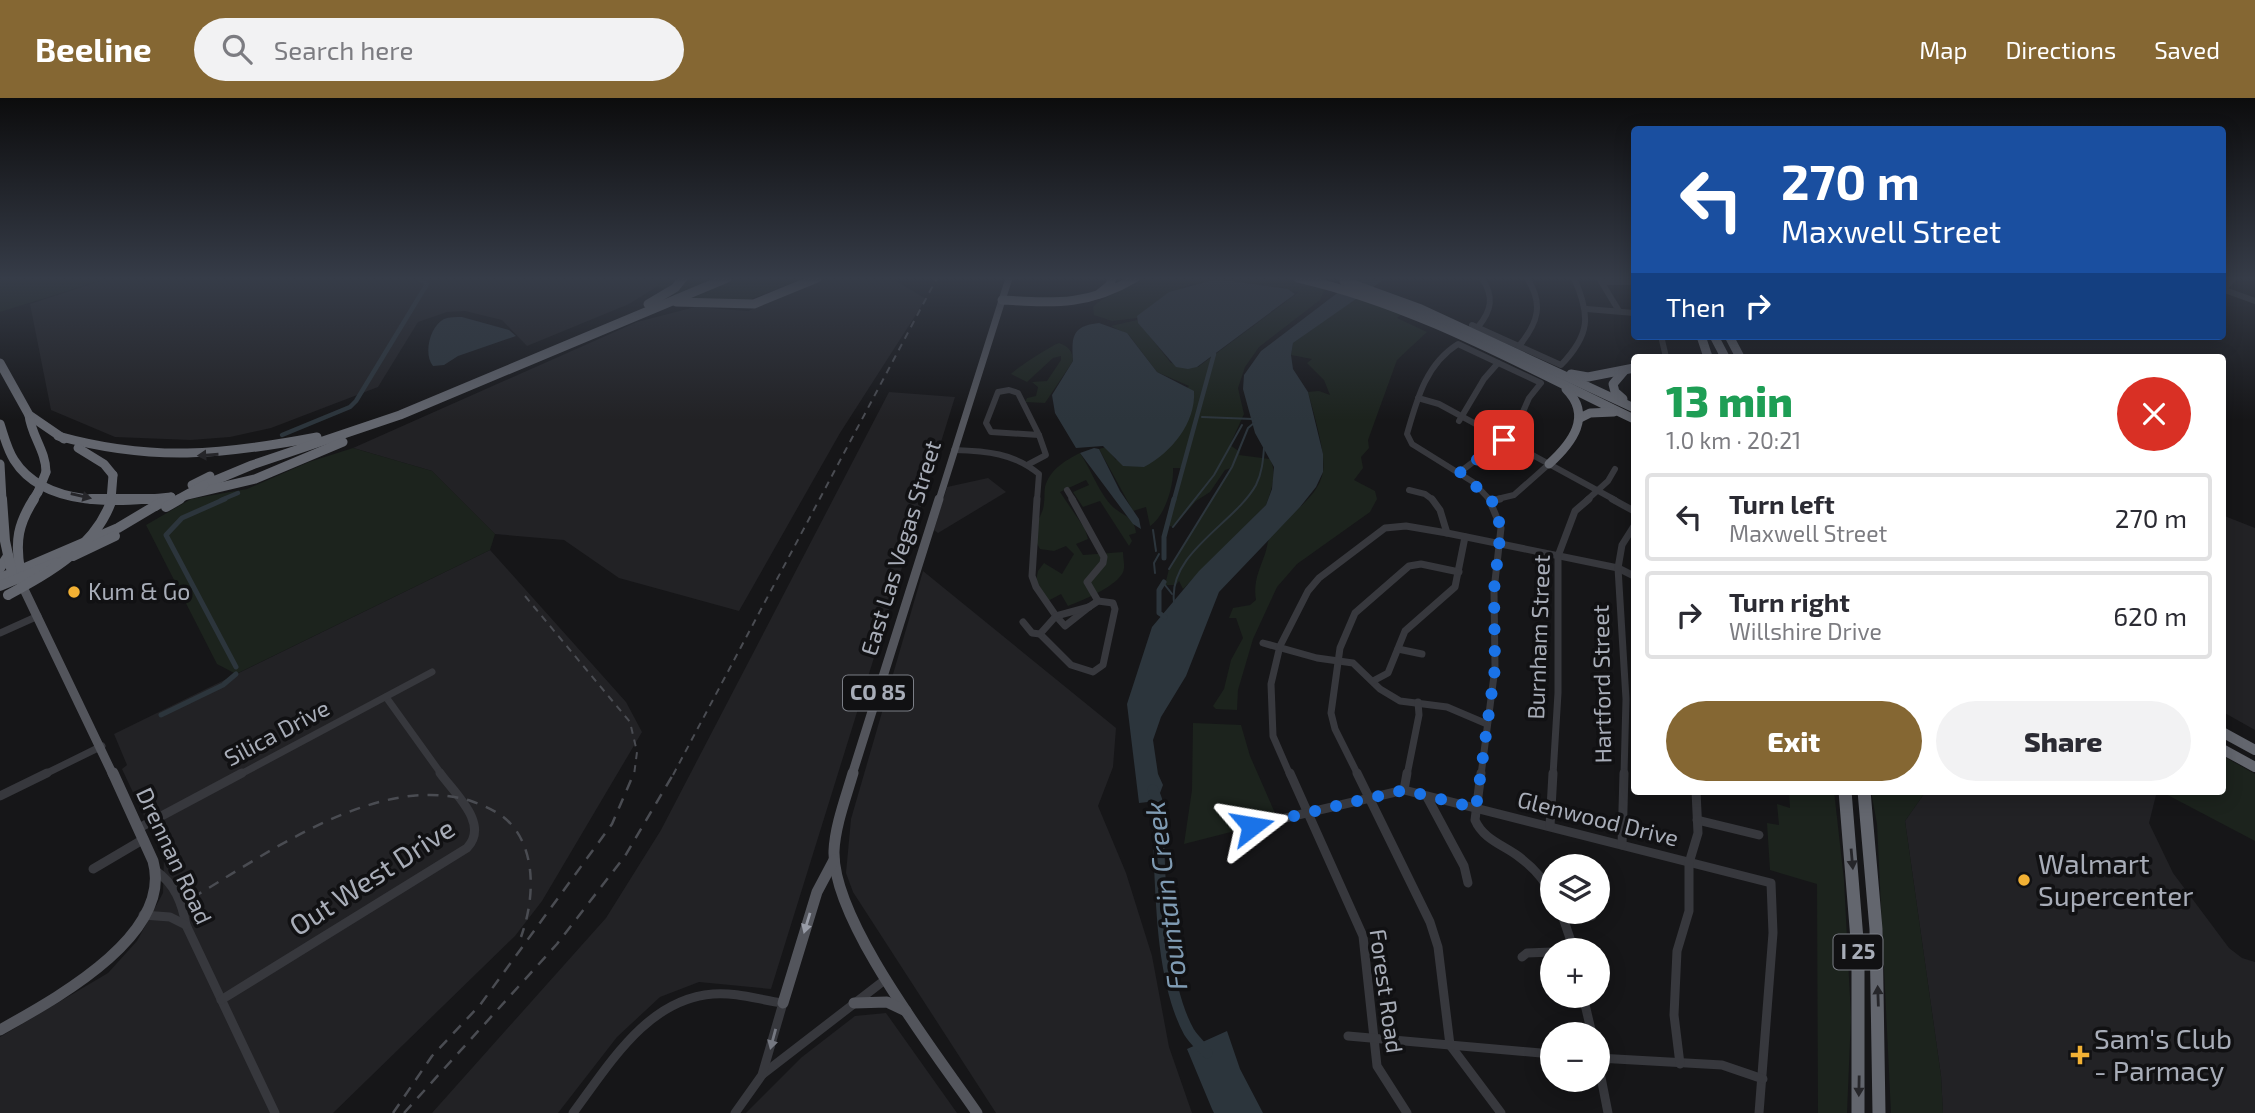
<!DOCTYPE html>
<meta charset="utf-8">
<style>
:root{--surface:#fff;--page:#f2f2f3;--text:#2b2b33;--muted:#7c7c81;--line:#e1e1e2;--accent:#856733}
body{margin:0;font-family:"Exo 2",sans-serif;background:var(--page);color:var(--text);height:100vh;display:flex;flex-direction:column;font-size:26px;white-space:nowrap}
*{box-sizing:border-box;margin:0}
p{font-size:23px;color:var(--muted)}
.icon{flex:none;width:38px;height:38px;fill:none;stroke:currentColor;stroke-width:2;stroke-linecap:round;stroke-linejoin:round}
.map{position:relative;flex:1;overflow:hidden}
.drawer{position:absolute;left:1631px;top:256px;width:595px;height:441px;display:flex;flex-direction:column;background:var(--surface);border-radius:7px;box-shadow:0 4px 18px #0003}
.drawer>*{flex:none}
.top-card{position:absolute;left:1631px;top:28px;width:595px;height:214px;border-radius:7px;box-shadow:0 4px 18px #0003;background:#1a4fa0;color:#fff;overflow:hidden}
.tools{position:absolute;left:1540px;top:756px;display:grid;gap:14px}
.tools a{display:grid;place-items:center;width:70px;height:70px;border-radius:50%;background:var(--surface);box-shadow:0 4px 18px #0003;font-size:35px}
.pin{position:absolute;display:grid;place-items:center;width:60px;height:60px;color:#fff;margin:-30px;border-radius:14px;box-shadow:0 4px 10px #0006}
.me{position:absolute;width:77px;margin:-38px;rotate:76deg;stroke-linejoin:round;filter:drop-shadow(0 0 5px #0008)}
.turn{display:flex;align-items:center;gap:24px;height:147px;padding:0 35px;font-size:32px}
.turn .icon{width:91px;height:91px;stroke-width:2.5}
.turn b{display:block;font-size:49px;line-height:60px}
.then{display:flex;align-items:center;height:66px;padding:0 35px;background:#0003;gap:14px;font-size:26px}
.round{display:grid;place-items:center;flex:none;width:74px;height:74px;border-radius:37px;background:var(--page)}
.summary{display:flex;align-items:center;justify-content:space-between;height:119px;padding:0 35px}
h1{font-size:42px;font-weight:800;line-height:52px;color:#1e9e55}
.action{display:flex;gap:14px;margin-top:auto;padding:14px 35px}
.action a{flex:1;height:80px;border-radius:42px;background:var(--accent);color:#fff;font-size:28px;font-weight:800;line-height:80px;text-align:center}
.action a+a{background:var(--page);color:var(--text)}
ul{padding:0;list-style:none}
li{display:flex;align-items:center;gap:21px;height:88px;margin:0 14px 10px;padding:0 21px;border:4px solid var(--line);border-radius:7px}
li div{flex:1}
li b{display:block;font-size:26px}
li em{font-style:normal}
header{display:flex;align-items:center;gap:42px;box-sizing:border-box;height:98px;padding:0 35px;background:var(--accent);color:#fff}
header strong{font-size:33px}
nav{display:flex;gap:38px;margin-inline-start:auto;font-size:24px}
.search{width:490px;height:63px;background:var(--page);display:flex;align-items:center;gap:18px;box-sizing:border-box;padding:0 24px;border-radius:38px;color:var(--muted);font-size:26px}
.map>svg:first-child{display:block}
.built{fill:#222225}
.green{fill:#1c231d}
.water{fill:#2c353c}
.lines{fill:none;stroke-linecap:round;stroke-linejoin:round}
.stream{stroke:#2c353c;stroke-width:2}
.canal-far1{stroke:#2c353c;stroke-width:4.5}
.canal{stroke:#2c353c;stroke-width:5}
.river{stroke:#2c353c;stroke-width:11}
.minor-far2{stroke:#37383d;stroke-width:6}
.minor-far1{stroke:#37383d;stroke-width:7}
.minor{stroke:#37383d;stroke-width:9}
.major-far2{stroke:#53555c;stroke-width:7}
.major-far1{stroke:#53555c;stroke-width:9}
.major{stroke:#53555c;stroke-width:11}
.highway-far2{stroke:#63666e;stroke-width:9}
.highway-far1{stroke:#63666e;stroke-width:10}
.highway{stroke:#63666e;stroke-width:13}
.rail-far1{stroke:#4a4c52;stroke-width:2;stroke-dasharray:7 6;stroke-linecap:butt}
.rail{stroke:#4a4c52;stroke-width:2.5;stroke-dasharray:11 9;stroke-linecap:butt}
.highway-bridge-far1{stroke:#63666e;stroke-width:9}
.highway-bridge{stroke:#63666e;stroke-width:10}
.oneway{fill:#26262a}
.oneway2{fill:#979ba6}
.oneway3{fill:#757881}
.route{stroke:#1a73e8;stroke-width:12;stroke-dasharray:0 21.6}
.poi-dot{fill:#f2b134;stroke:#111113;stroke-width:2.5}
.labels{text-anchor:middle;stroke-width:7;stroke-linejoin:round;paint-order:stroke}
.shield{fill:#111113;stroke:#7b7e86;stroke-width:2}
.shield-label{font-size:21px;font-weight:bold;fill:#a8adb8}
.street-label{font-size:23px;fill:#a8adb8;stroke:#111113}
.poi-label{font-size:23px;fill:#a8adb8;stroke:#111113;text-anchor:start}
.near-poi-label{font-size:28px;fill:#a8adb8;stroke:#111113;text-anchor:start}
.near-street-label{font-size:28px;fill:#a8adb8;stroke:#111113}
.near-water-label{font-size:28px;font-style:italic;fill:#7f9bb3;stroke:#111113}
</style>
<header>
<strong>Beeline</strong>
<div class="search"><svg class="icon" aria-label="search" viewBox="0 0 24 24"><circle cx="10" cy="10" r="6"/><path d="M15 15l6 6"/></svg>Search here</div>
<nav><a>Map</a><a>Directions</a><a>Saved</a></nav>
</header>
<div class="map">
<svg width="2255" height="1015" viewBox="0 0 2255 1015">
<rect width="100%" height="100%" fill="#161618"/>
<g class="built">
<polygon points="109,180 662,180 658,188 629,206 527,248 502,222 465,213 447,214 418,224 378,289 271,330 230,339 191,342 115,339 51,312 30,206"/>
<polygon points="828,180 891,180 926,201 840,335 739,513 619,480 564,442 495,436 432,373 353,350 637,224 695,209 748,213"/>
<polygon points="889,294 955,299 771,891 699,884 660,899 617,939 558,1015 432,1015 606,820 661,732"/>
<polygon points="988,380 1006,394 938,435 934,432 947,389"/>
<polygon points="2222,417 2255,430 2255,632 2223,614"/>
<polygon points="490,452 626,604 642,634 542,803 515,838 333,1015 0,1015 0,939 108,875 137,843 163,795 164,756 149,721 145,720 122,671 127,667 114,636"/>
<polygon points="923,473 1116,630 1113,669 1098,708 1126,775 1152,858 1169,949 1192,1015 996,1015 853,794 846,775 851,721"/>
<polygon points="1926,693 2157,693 2149,725 2173,775 2229,850 2242,860 2255,864 2255,1015 1943,1015 1941,978 1905,723"/>
<polygon points="886,915 957,1015 746,1015 802,959 855,918"/>
</g>
<g class="green">
<polygon points="0,180 109,180 0,214"/>
<polygon points="662,180 805,180 749,202 681,202 658,188"/>
<path d="M1141,180H1293L1326,188L1320,202L1259,249L1245,269L1238,290L1244,316L1230,347L1240,354L1239,357L1270,361C1278,375 1271,393 1266,407L1183,491L1179,483L1176,487H1165L1169,471L1231,370L1225,372L1210,394L1196,403L1173,429L1167,427L1182,370H1173C1174,388 1165,418 1150,428L1146,409L1133,413L1099,351L1106,349L1116,362L1189,288L1157,274L1129,237L1111,228L1137,222L1171,265L1198,269L1299,194L1215,182L1186,188L1161,200L1137,220L1112,223L1094,217L1093,209L1098,204Z"/>
<path d="M1358,198L1403,215L1397,220L1427,234L1397,262L1368,342L1369,350L1361,359L1363,370L1354,382L1375,393L1377,401L1370,414L1297,466L1277,489L1253,541L1238,592L1237,612L1216,611L1213,608L1224,591L1231,562L1243,540L1236,520H1229L1233,510L1250,507L1256,502C1253,484 1259,473 1265,456C1267,451 1267,445 1269,441C1283,418 1319,402 1323,373C1326,355 1313,313 1308,294L1319,293L1330,297L1324,282L1307,265L1312,261L1291,257L1293,245Z"/>
<path d="M1059,245C1068,248 1073,253 1073,263L1045,305L1025,304L1027,300L1036,298L1038,289L1032,284L1047,283L1061,262V258L1053,260L1027,284L1011,276C1015,271 1052,247 1059,245Z"/>
<polygon points="353,350 432,373 495,436 490,452 236,576 217,566 146,427 191,401 247,391 309,364"/>
<path d="M1080,355C1093,375 1096,389 1111,407C1120,417 1135,418 1136,435L1129,437L1132,443L1129,448L1100,403L1083,409L1073,394L1089,387L1086,382L1060,394L1085,431L1088,441L1076,446L1083,457L1123,454C1123,461 1126,470 1122,476C1113,490 1083,502 1068,508L1061,496L1046,504L1035,487L1038,473L1044,465L1062,476L1074,456L1066,448L1054,453L1040,451C1028,429 1037,429 1043,411C1045,404 1044,396 1045,389C1049,372 1066,362 1080,355Z"/>
<polygon points="1193,625 1241,627 1250,658 1278,722 1184,746 1192,692"/>
<polygon points="2223,658 2255,676 2255,743 2160,693 2222,693"/>
<polygon points="1789,693 1834,693 1844,782 1851,919 1847,1015 1818,1015 1817,786 1770,772 1767,725 1779,727 1777,706 1790,710"/>
<polygon points="1871,693 1926,693 1905,723 1941,978 1943,1015 1891,1015 1877,726"/>
</g>
<g class="water">
<polygon points="1357,180 1386,180 1293,245 1291,257 1293,271 1308,294 1323,356 1323,374 1316,389 1300,409 1219,494 1186,578 1161,619 1153,642 1158,676 1163,687 1157,703 1139,705 1127,606 1152,529 1199,473 1266,407 1272,391 1274,369 1255,335 1243,291 1244,277 1261,253"/>
<polygon points="1217,181 1288,191 1295,196 1197,269 1188,271 1176,269 1138,225 1137,218 1169,194"/>
<path d="M462,219L509,232L516,238L458,258L444,267L433,268C423,256 430,228 444,221C449,219 456,219 462,219Z"/>
<path d="M1099,225L1127,235L1157,274L1194,293C1196,325 1171,355 1144,369L1123,368L1103,348L1076,350L1055,315L1052,297L1073,263C1072,241 1070,228 1099,225Z"/>
<polygon points="1094,350 1099,351 1120,393 1139,421 1141,431 1133,426 1080,355"/>
<polygon points="1227,933 1240,971 1263,1015 1214,1015 1212,1011 1187,951"/>
</g>
<g class="lines">
<g class="stream">
<polyline points="1202,319 1253,321"/>
<polyline points="1173,429 1214,377 1242,327"/>
<polyline points="1153,432 1156,453"/>
<polyline points="1169,471 1232,369 1248,330 1254,325"/>
<polyline points="1155,475 1154,465 1159,456"/>
<polyline points="1165,487 1172,496"/>
<path d="M1174,504C1168,455 1235,425 1256,387C1262,375 1263,363 1264,350"/>
</g>
<g class="canal-far1">
<polyline points="282,337 350,309 356,303 427,186 418,180"/>
<polyline points="221,402 238,395"/>
<polyline points="1174,402 1214,256"/>
</g>
<g class="canal">
<polyline points="225,401 182,420 166,437 236,569"/>
<polyline points="1164,460 1164,439 1174,401"/>
<polyline points="1164,484 1159,492 1159,515 1165,519"/>
<polyline points="161,617 223,587 236,576"/>
</g>
<path class="river" d="M1153,692L1157,703C1161,770 1157,876 1189,934C1194,942 1201,948 1207,955"/>
<g class="minor-far2">
<polyline points="1599,180 1619,213"/>
<polyline points="1603,184 1630,184"/>
<polyline points="2222,191 2255,203"/>
<polyline points="2223,192 2234,180"/>
<polyline points="1587,211 1634,215"/>
<path d="M1472,227L1561,267C1590,237 1591,218 1574,180"/>
<path d="M1478,229C1492,212 1494,199 1482,180"/>
<polyline points="1661,238 1666,259"/>
<path d="M1519,248C1538,225 1544,206 1527,180"/>
<polygon points="1009,292 1018,295 1039,337 991,334 986,325 998,294"/>
<polyline points="1418,300 1439,306 1615,402"/>
<polyline points="1459,323 1484,281 1498,265"/>
<path d="M954,352C986,353 1014,355 1039,376L1037,402"/>
<polyline points="1029,366 1046,357 1039,337"/>
<path d="M1460,374L1515,332L1529,300L1541,285L1458,246C1426,266 1417,301 1407,336L1412,346L1473,384L1490,402"/>
<polyline points="1067,392 1073,402"/>
<polyline points="1409,392 1425,396 1433,402"/>
<polyline points="1493,402 1514,397 1549,366"/>
<polyline points="1587,402 1608,383 1615,371"/>
</g>
<g class="minor-far1">
<polyline points="1037,401 1032,478 1036,489 1056,518"/>
<polyline points="1072,401 1104,459 1103,465 1087,484 1098,503"/>
<polyline points="1432,401 1440,412 1447,435"/>
<polyline points="1612,401 1634,413"/>
<polyline points="1491,403 1500,401"/>
<polyline points="1056,518 1065,528 1089,509"/>
<polyline points="1056,518 1040,536 1071,567 1093,574 1103,567 1115,511 1113,505 1098,503 1089,509"/>
<polyline points="1056,518 1089,509"/>
<polyline points="1023,524 1032,535 1040,536"/>
<polyline points="0,535 38,518"/>
<polyline points="1263,545 1317,560 1353,565 1380,591 1400,603 1447,609 1487,626"/>
<polyline points="1398,551 1422,556"/>
<polyline points="1373,583 1388,575 1405,533 1455,489 1465,439"/>
<polyline points="386,599 442,677"/>
<polyline points="43,677 102,648"/>
<polyline points="239,677 432,574"/>
<polyline points="1290,677 1273,638 1271,586 1280,548 1308,493 1319,480 1385,430 1406,428 1447,435 1618,470 1634,478"/>
<polyline points="1358,677 1335,631 1331,615 1340,550 1355,515 1409,468 1421,466 1459,474"/>
<polyline points="1407,677 1419,617 1418,604"/>
<polyline points="1481,677 1495,570 1494,492 1501,430 1489,401"/>
<polyline points="1553,677 1558,595 1558,458 1575,413 1589,401"/>
<polyline points="1624,677 1626,601 1618,470 1622,447 1634,428"/>
</g>
<g class="minor">
<polyline points="1290,675 1363,838 1377,968 1407,1015"/>
<polyline points="1357,675 1430,824 1438,849 1450,947 1501,1015"/>
<path d="M1481,675L1475,722C1483,741 1503,747 1518,758C1533,769 1544,781 1552,797"/>
<polyline points="1404,692 1407,675"/>
<polyline points="0,698 47,675"/>
<polyline points="1427,699 1464,768 1468,785"/>
<polyline points="1697,722 1759,737"/>
<polyline points="1252,728 1404,692 1771,785 1773,835 1759,1015"/>
<polyline points="1550,728 1553,675"/>
<polyline points="139,730 242,675"/>
<polyline points="1622,747 1624,675"/>
<polyline points="93,771 144,741"/>
<path d="M156,773C175,786 182,805 186,827L275,1015"/>
<polyline points="1561,814 1574,852"/>
<polyline points="143,817 170,819 186,827"/>
<polyline points="1564,820 1592,818"/>
<polyline points="1522,859 1527,855 1552,854"/>
<polyline points="1583,898 1592,936"/>
<path d="M221,902L467,750C490,726 455,696 440,675"/>
<polyline points="1348,938 1552,956"/>
<polyline points="1598,960 1722,967 1763,981"/>
<polyline points="1598,964 1608,1015"/>
<polyline points="1680,966 1674,917 1677,853 1689,813 1689,765 1698,735 1696,693"/>
<polyline points="763,976 886,881"/>
<path d="M573,1015C609,967 647,901 713,896C736,894 760,902 783,905L762,977L735,1015"/>
</g>
<polyline class="major-far2" points="939,402 1009,180"/>
<g class="major-far1">
<polyline points="21,485 113,677"/>
<polyline points="852,677 939,401"/>
</g>
<g class="major">
<path d="M853,675C846,699 835,728 834,753C832,823 936,955 977,1015"/>
<polyline points="783,905 817,794 834,762"/>
<polyline points="854,905 887,904 906,913"/>
<path d="M0,932C53,902 174,838 153,763L113,675"/>
</g>
<g class="highway-far2">
<path d="M1298,180C1417,207 1525,269 1634,321"/>
<polyline points="1344,183 1421,211 1634,310"/>
<polyline points="1099,196 1110,187 1112,180"/>
<path d="M1002,202C1055,205 1088,208 1135,180"/>
<polyline points="676,204 754,206 817,180"/>
<polyline points="648,206 675,190 683,180"/>
<polyline points="1701,238 1708,259"/>
<polyline points="1714,238 1725,259"/>
<polyline points="1729,238 1740,259"/>
<polyline points="0,265 29,317 64,341"/>
<polyline points="1571,276 1588,279 1634,270"/>
<polyline points="1623,301 1615,294 1613,286 1624,273"/>
<path d="M29,317C31,337 46,353 46,374"/>
<polyline points="1580,320 1590,315 1614,314"/>
<path d="M0,326C4,338 7,351 14,362C45,411 121,404 171,399"/>
<path d="M58,338C152,364 222,357 317,339"/>
<polyline points="78,350 104,366 113,377"/>
<polyline points="0,366 2,402"/>
<path d="M1549,366C1572,345 1593,318 1566,291"/>
<polyline points="192,387 210,378"/>
<polyline points="204,387 252,367 400,317 727,180"/>
<polyline points="187,397 255,381 343,344"/>
<polyline points="33,402 38,394"/>
</g>
<g class="highway-far1">
<path d="M34,401C18,426 15,443 20,472L118,430L155,408"/>
<polyline points="91,401 153,401"/>
<polyline points="73,458 115,438"/>
<polyline points="0,470 8,458"/>
<polyline points="0,480 12,475 5,443 2,401"/>
<polyline points="0,488 58,464"/>
<polyline points="2222,634 2255,652"/>
<polyline points="2222,651 2255,669"/>
</g>
<g class="highway">
<polyline points="1845,693 1858,854 1858,1015"/>
<polyline points="1864,693 1876,831 1879,1015"/>
</g>
<g class="rail-far1">
<polyline points="525,498 630,624 637,654 634,677"/>
<polyline points="673,677 937,180"/>
</g>
<g class="rail">
<path d="M192,800C268,755 379,674 471,703C488,709 504,716 515,731C537,761 533,806 521,839"/>
<polyline points="393,1015 432,958 480,907 612,726 634,675"/>
<polyline points="404,1015 557,846 625,758 674,675"/>
</g>
<g class="highway-bridge-far1">
<polyline points="38,394 46,374"/>
<polyline points="111,402 113,377"/>
<polyline points="165,402 171,399"/>
<polyline points="177,402 204,387"/>
</g>
<g class="highway-bridge">
<polyline points="155,408 168,401"/>
<polyline points="166,409 180,401"/>
<path d="M8,497C50,474 96,449 112,401"/>
</g>
</g>
<defs><path id="oneway-solid" d="M-6-.8H1V-3.2L6.5 0L1 3.2V.8H-6Z" transform="scale(1.75)"/></defs>
<g class="oneway">
<use href="#oneway-solid" transform="translate(208 357) rotate(176)"/>
<use href="#oneway-solid" transform="translate(81 398) rotate(13)"/>
<use href="#oneway-solid" transform="translate(1852 761) rotate(85)"/>
<use href="#oneway-solid" transform="translate(1878 898) rotate(-92)"/>
<use href="#oneway-solid" transform="translate(1859 988) rotate(91)"/>
</g>
<use class="oneway2" href="#oneway-solid" transform="translate(807 825) rotate(107)"/>
<use class="oneway3" href="#oneway-solid" transform="translate(773 941) rotate(105)"/>
<linearGradient id="sky" x2="0" y2="1"><stop stop-color="#0c0c0d"/><stop offset="0.56" stop-color="#363c48"/><stop offset="1" stop-color="#363c48" stop-opacity="0"/></linearGradient>
<rect width="2255" height="322" fill="url(#sky)"/>
<g class="lines">
<polyline class="route" points="1252,728 1404,692 1476,710 1495,570 1494,492 1501,430 1492,403 1460,374 1504,342"/>
</g>
<g class="poi-dot">
<circle cx="74" cy="494" r="7"/>
<circle cx="2024" cy="782" r="7"/>
<path d="M2076.5 946.5h7v7h7v7h-7v7h-7v-7h-7v-7h7z"/>
</g>
<g class="labels">
<g class="shield">
<rect x="843" y="577.5" width="70" height="35" rx="5"/>
<rect x="1833.5" y="836.5" width="49" height="35" rx="5"/>
</g>
<g class="shield-label">
<text x="878" y="602">CO 85</text>
<text x="1858" y="861">I 25</text>
</g>
<g class="street-label">
<text transform="translate(901 450) rotate(-73)" y="8">East Las Vegas Street</text>
<text transform="translate(1539 539) rotate(-88)" y="8">Burnham Street</text>
<text transform="translate(1602 586) rotate(-91)" y="8">Hartford Street</text>
<text transform="translate(277 635) rotate(-28)" y="8">Silica Drive</text>
<text transform="translate(1598 721) rotate(14)" y="8">Glenwood Drive</text>
<text transform="translate(174 758) rotate(65)" y="8">Drennan Road</text>
<text transform="translate(1386 893) rotate(82)" y="8">Forest Road</text>
</g>
<g class="poi-label">
<text x="88" y="502">Kum &amp; Go</text>
</g>
<g class="near-poi-label">
<text x="2038" y="776">Walmart<tspan x="2038" dy="32">Supercenter</tspan></text>
<text x="2094" y="951">Sam's Club<tspan x="2094" dy="32">- Parmacy</tspan></text>
</g>
<g class="near-street-label">
<text transform="translate(372 779) rotate(-33)" y="10">Out West Drive</text>
</g>
<g class="near-water-label">
<text transform="translate(1166 798) rotate(-97)" y="10">Fountain Creek</text>
</g>
</g>
</svg>
<div class="tools">
<a><svg class="icon" aria-label="layers" viewBox="0 0 24 24"><path d="M12 4l9 5-9 5-9-5zM3 14l9 5 9-5"/></svg></a>
<a>+</a>
<a>−</a>
</div>
<div class="pin" style="left:1504px;top:342px;background:#d93025"><svg class="icon" aria-label="arrive" viewBox="0 0 24 24"><path d="M6 21V4h12l-3 4 3 4H6"/></svg></div>
<svg class="me" style="left:1252px;top:728px" viewBox="-20 -20 40 40"><path d="M0-17L14 15 0 8-14 15z" fill="#1a73e8" stroke="#fff" stroke-width="4"/></svg>
<div class="top-card">
<div class="turn"><svg class="icon" aria-label="left" viewBox="0 0 24 24"><path d="M17 20v-9H6M10 6l-5 5 5 5"/></svg><div><b>270 m</b>Maxwell Street</div></div>
<div class="then">Then<svg class="icon" aria-label="right" viewBox="0 0 24 24"><path d="M7 20v-9h11M14 6l5 5-5 5"/></svg></div>
</div>
<section class="drawer">
<div class="summary"><div><h1>13 min</h1><p>1.0 km · 20:21</p></div><a class="round" style="background:#d93025;color:#fff"><svg class="icon" aria-label="close" viewBox="0 0 24 24"><path d="M6 6l12 12M18 6L6 18"/></svg></a></div>
<ul>
<li><svg class="icon" aria-label="left" viewBox="0 0 24 24"><path d="M17 20v-9H6M10 6l-5 5 5 5"/></svg><div><b>Turn left</b><p>Maxwell Street</p></div><em>270 m</em></li>
<li><svg class="icon" aria-label="right" viewBox="0 0 24 24"><path d="M7 20v-9h11M14 6l5 5-5 5"/></svg><div><b>Turn right</b><p>Willshire Drive</p></div><em>620 m</em></li>
</ul>
<div class="action"><a>Exit</a><a>Share</a></div>
</section>
</div>
